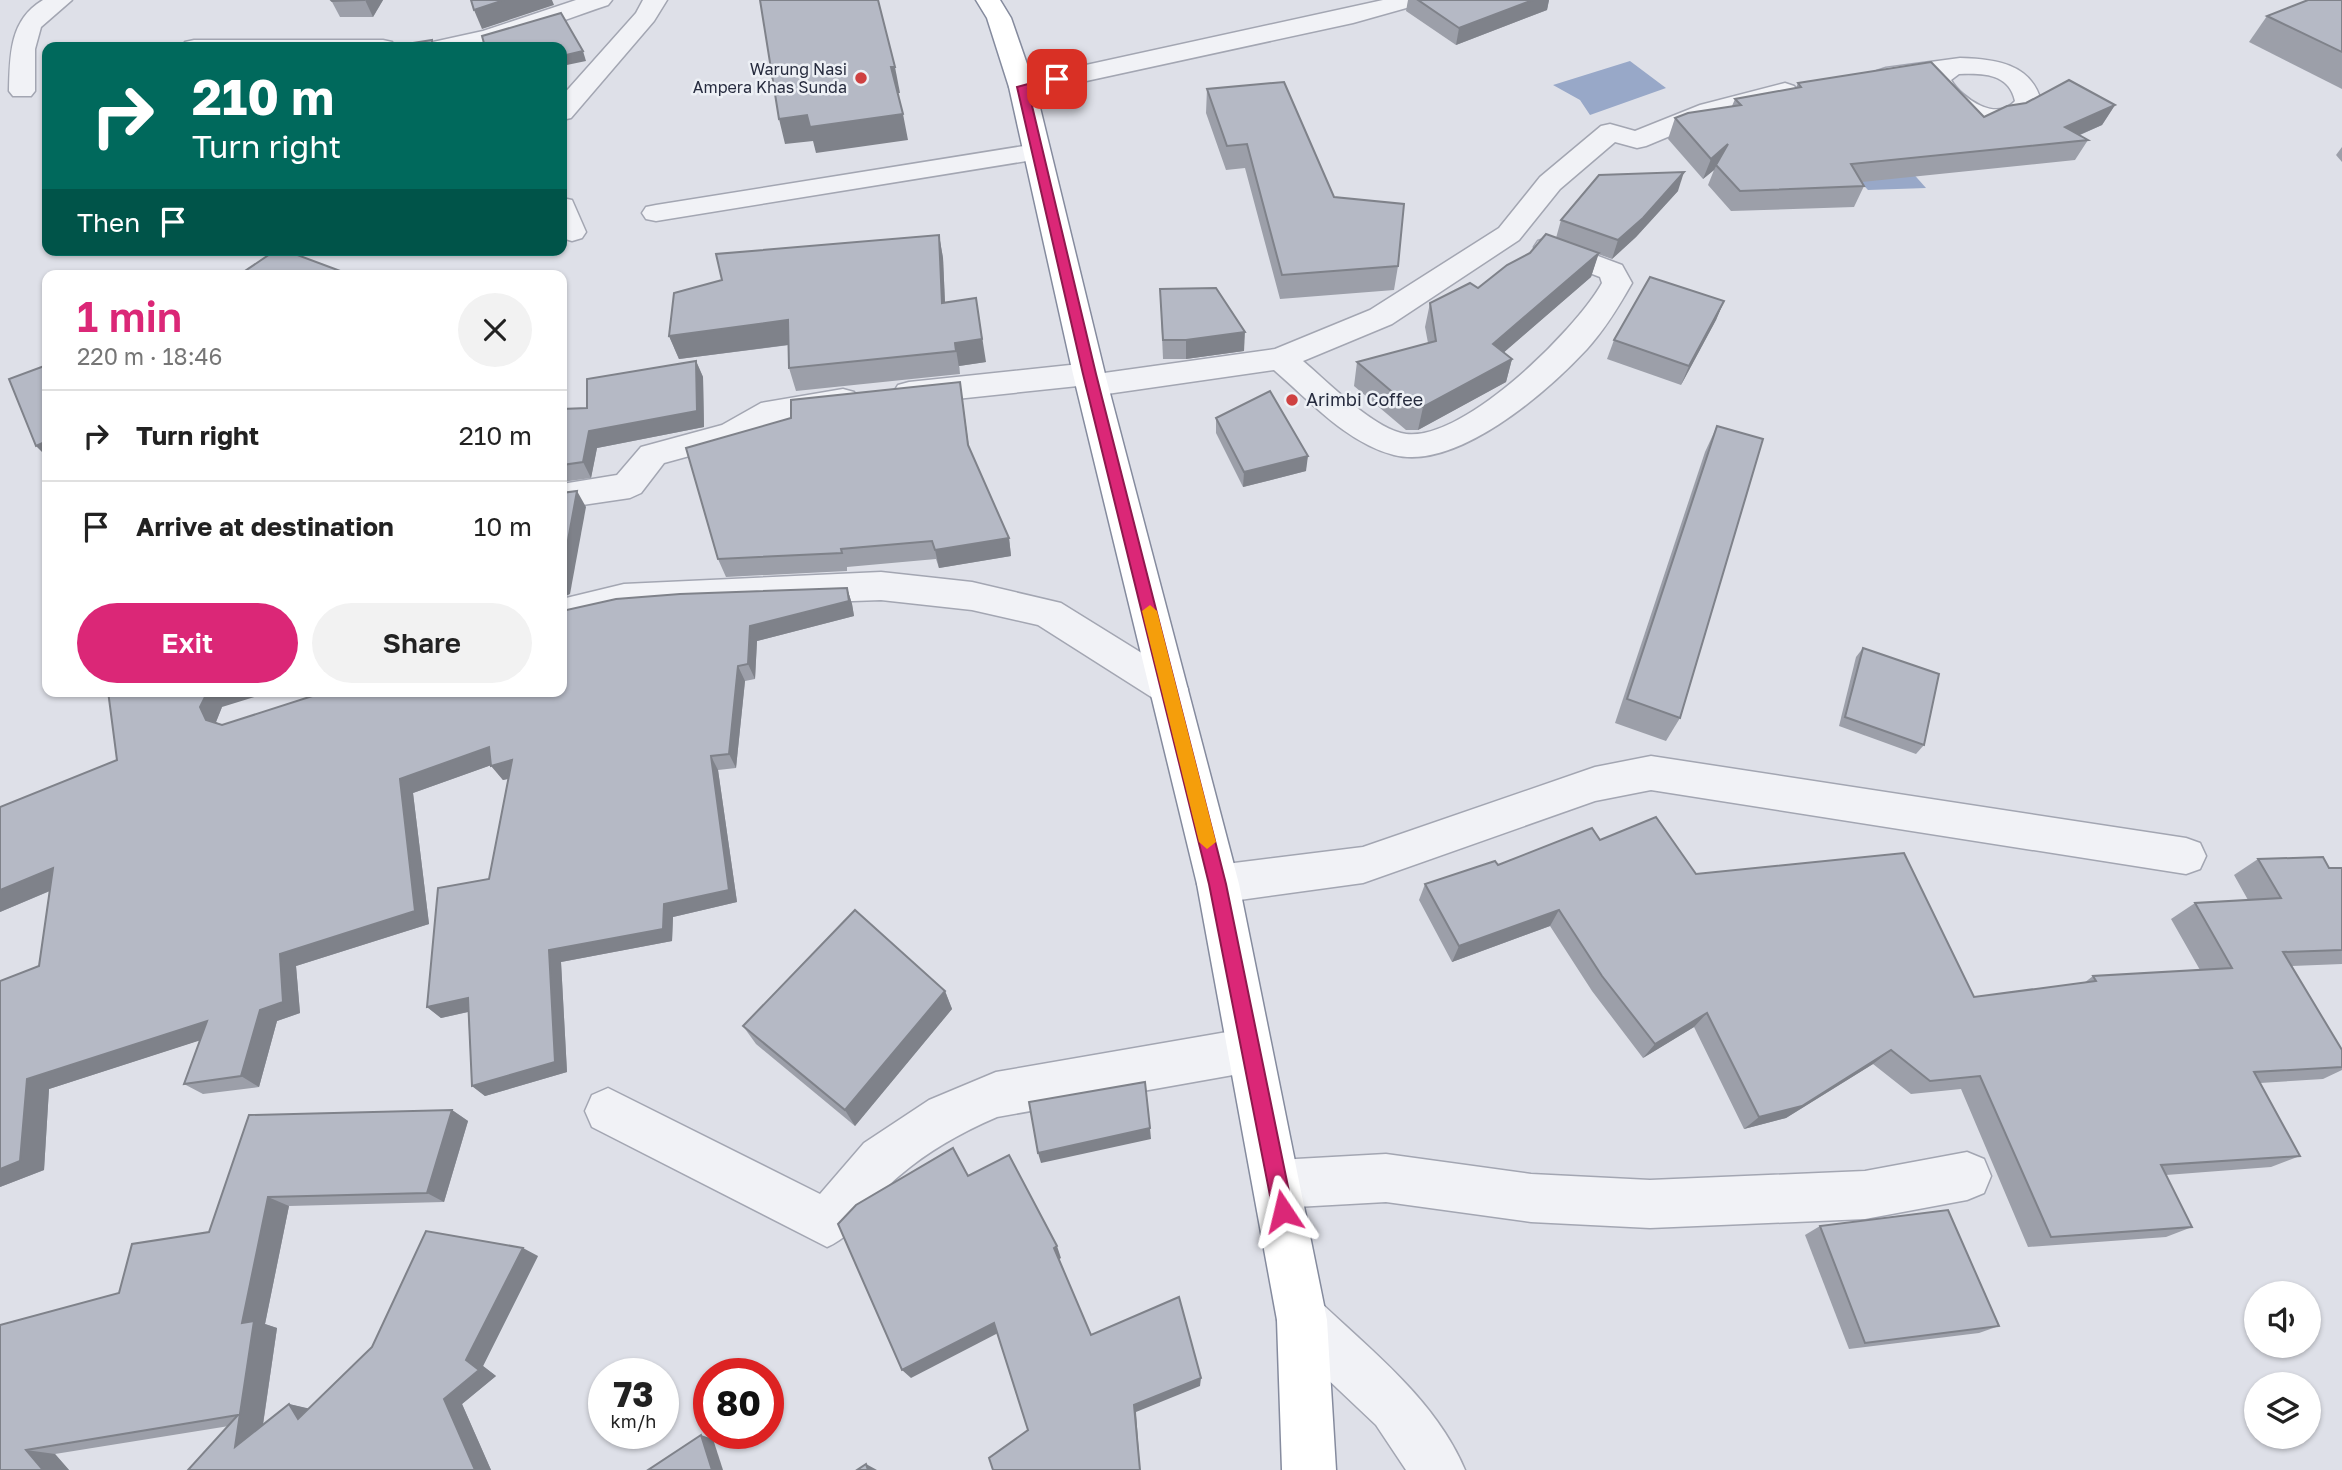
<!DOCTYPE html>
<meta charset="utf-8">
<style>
:root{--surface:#fff;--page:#f2f2f2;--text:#222;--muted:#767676;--line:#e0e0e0;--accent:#db2777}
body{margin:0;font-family:"Golos Text",sans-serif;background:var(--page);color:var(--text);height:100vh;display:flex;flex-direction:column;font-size:26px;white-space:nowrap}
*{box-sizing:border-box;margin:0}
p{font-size:23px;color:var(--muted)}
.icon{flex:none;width:38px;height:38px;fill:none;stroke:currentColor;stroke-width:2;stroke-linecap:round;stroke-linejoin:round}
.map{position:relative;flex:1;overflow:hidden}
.panel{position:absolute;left:42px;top:270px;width:525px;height:427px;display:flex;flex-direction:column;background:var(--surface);border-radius:14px;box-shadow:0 2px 5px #0004}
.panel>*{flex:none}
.guide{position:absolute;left:42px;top:42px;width:525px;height:214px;border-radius:14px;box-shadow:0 2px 5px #0004;background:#00695c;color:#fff;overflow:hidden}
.buttons{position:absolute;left:2244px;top:1281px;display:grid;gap:14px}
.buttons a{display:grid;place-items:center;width:77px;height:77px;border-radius:50%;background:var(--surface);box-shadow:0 2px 5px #0004;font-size:35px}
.speed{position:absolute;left:588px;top:1358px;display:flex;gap:14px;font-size:35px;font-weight:700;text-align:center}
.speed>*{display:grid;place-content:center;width:91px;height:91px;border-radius:50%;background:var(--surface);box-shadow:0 2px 5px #0004;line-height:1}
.speed small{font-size:18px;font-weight:400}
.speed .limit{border:10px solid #d22;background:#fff;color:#111}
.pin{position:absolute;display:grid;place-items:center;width:60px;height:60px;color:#fff;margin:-30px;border-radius:14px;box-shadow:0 4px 10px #0006}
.me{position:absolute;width:77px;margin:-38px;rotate:350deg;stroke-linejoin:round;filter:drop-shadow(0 0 5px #0008)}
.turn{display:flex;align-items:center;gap:24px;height:147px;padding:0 35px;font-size:32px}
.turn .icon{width:91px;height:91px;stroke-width:2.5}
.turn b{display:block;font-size:49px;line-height:60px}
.then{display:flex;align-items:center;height:66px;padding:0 35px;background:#0003;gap:14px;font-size:26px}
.round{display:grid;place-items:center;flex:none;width:74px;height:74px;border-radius:37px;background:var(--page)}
.summary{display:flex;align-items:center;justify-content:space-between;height:119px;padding:0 35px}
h1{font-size:42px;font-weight:600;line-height:52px;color:var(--accent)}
.cta{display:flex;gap:14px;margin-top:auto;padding:14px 35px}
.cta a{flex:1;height:80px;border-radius:42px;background:var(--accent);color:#fff;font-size:28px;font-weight:600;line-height:80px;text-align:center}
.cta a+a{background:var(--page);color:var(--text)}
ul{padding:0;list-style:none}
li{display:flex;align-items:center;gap:21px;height:91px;padding:0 35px;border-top:2px solid var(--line)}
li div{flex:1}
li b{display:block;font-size:26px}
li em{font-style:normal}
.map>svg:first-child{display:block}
.water{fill:#98a8c8}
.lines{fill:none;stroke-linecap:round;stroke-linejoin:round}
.minor-casing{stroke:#a3a6b2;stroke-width:3}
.highway-casing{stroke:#858b9e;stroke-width:3}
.minor{fill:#f1f2f6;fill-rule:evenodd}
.highway{fill:#fff;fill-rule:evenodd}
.wall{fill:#9c9fa9}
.shaded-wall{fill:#7f828a}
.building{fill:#b5b9c5;stroke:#7f828a;stroke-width:2}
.route{fill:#db2777;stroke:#8e194d;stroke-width:2}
.slow{fill:#f59e0b}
.poi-dot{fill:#cf4141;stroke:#edf0f5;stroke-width:2.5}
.labels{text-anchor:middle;stroke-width:5;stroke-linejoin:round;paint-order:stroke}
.far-poi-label{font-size:16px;fill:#272c3f;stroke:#edf0f5;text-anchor:end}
.poi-label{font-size:18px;fill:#272c3f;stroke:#edf0f5;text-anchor:start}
</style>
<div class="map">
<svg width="2342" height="1470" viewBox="0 0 2342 1470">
<rect width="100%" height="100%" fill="#dee0e8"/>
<g class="water">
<polygon points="1630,61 1666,88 1590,115 1580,100 1553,85"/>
<polygon points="1870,125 1926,188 1868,190 1813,132"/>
</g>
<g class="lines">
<g class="minor-casing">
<g id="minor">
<path d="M43,0H72L41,27L35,49V91L31,96H13L9,91C10,56 9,20 43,0Z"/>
<path d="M576,0H612L608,5C548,25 494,50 430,47L433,42L483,31Z"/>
<polygon points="643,0 667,0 654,21 571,118 562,120 562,96 636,13"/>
<polygon points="1383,0 1421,0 1417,5 1353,23 1022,95 1013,92 1009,87 1013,82 1022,79"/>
<polygon points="194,40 383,40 392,42 395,47 182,47 185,42"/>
<path d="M1960,58C1994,59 2031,63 2041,101C2039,105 2036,112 2032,115C2004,139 1930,114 1927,77L1886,84L1877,81L1873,76L1877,71L1886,68ZM1959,74C1982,73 2009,73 2015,101C1997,122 1962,99 1951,80Z"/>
<path d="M1785,83L1794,86L1798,91L1794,96L1718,116L1646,146L1637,148L1615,142L1560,189L1519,240L1392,324L1303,361C1328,382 1370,425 1401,433C1458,448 1576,330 1602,283L1600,277L1538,253L1534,247L1538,241L1548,238L1558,241L1622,265L1632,283C1619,306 1605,329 1587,349C1547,392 1457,471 1394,455C1347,443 1310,401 1274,370L1093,396L1082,393L1078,386L909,404L898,401L893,393L898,385L909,382L1089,363L1100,367L1104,373L1275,349L1370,310L1499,228L1540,177L1601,126L1610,124L1635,131L1700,105Z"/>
<polygon points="1036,144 1045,146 1049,152 1045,158 656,221 646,219 642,213 646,207 656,205"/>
<polygon points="562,198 572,200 586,232 582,238 572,241 562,238"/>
<polygon points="843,389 854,392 859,400 854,408 780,421 744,441 664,463 641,493 630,498 562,508 562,484 617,475 641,447 722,425 761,403"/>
<polygon points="881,572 972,582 1061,603 1182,678 1188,689 1182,700 1169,704 1156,700 1038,625 972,610 881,600 687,607 624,612 562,627 562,599 624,584"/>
<polygon points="1651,756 2186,838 2200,843 2206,856 2200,869 2186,874 1651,790 1595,801 1363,883 1218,903 1203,897 1197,884 1203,871 1218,865 1363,847 1595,767"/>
<path d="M1250,1028L1266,1035L1272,1050L1266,1065L1250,1072L997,1117C962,1132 928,1151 899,1176C872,1198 860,1233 827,1247L592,1127L585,1111L592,1095L608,1088L820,1194L864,1143L929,1100L996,1072Z"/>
<polygon points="1967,1152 1984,1159 1991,1176 1984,1193 1967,1200 1865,1219 1650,1228 1531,1222 1386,1202 1278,1208 1261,1201 1254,1184 1261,1167 1278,1160 1386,1154 1531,1174 1650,1180 1865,1171"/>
<path d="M1302,1295L1320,1302C1373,1352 1436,1401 1465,1470H1406L1376,1425L1284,1338L1277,1320L1284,1302Z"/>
</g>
</g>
<g class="highway-casing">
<polygon id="highway" points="976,0 1000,0 1011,18 1035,87 1105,374 1239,884 1327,1320 1336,1470 1282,1470 1277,1320 1197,884 1073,374 1009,87 987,18"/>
</g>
<use href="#minor" class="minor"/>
<use href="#highway" class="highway"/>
</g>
<g class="wall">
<polygon points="331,0 383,0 373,17 340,17"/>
<polygon points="1408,0 1549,0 1547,10 1456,45 1406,11"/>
<polygon points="2342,0 2342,89 2249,42 2267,16"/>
<polygon points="1798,83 1984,117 2115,105 2102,125 2080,135 2088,140 2075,160 1862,182 1864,186 1854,207 1731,211 1708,185 1714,170 1703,179 1668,139 1675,118 1732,106 1735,99 1796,88"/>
<polygon points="1207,89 1334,197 1398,266 1394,290 1280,299 1245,168 1226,170 1206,113"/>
<polygon points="2342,147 2342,162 2336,155"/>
<polygon points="1678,191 1636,237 1612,259 1598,254 1591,277 1504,352 1512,359 1506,382 1418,430 1406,430 1354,386 1357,362 1428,343 1425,327 1430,303 1478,288 1530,253 1556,238 1561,220"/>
<polygon points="939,235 943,258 945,303 986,362 959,366 960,374 796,391 789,368 789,345 679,359 669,336"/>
<polygon points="1160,289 1244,351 1186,359 1163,359"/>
<polygon points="1724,301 1716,320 1681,385 1607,359 1614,340"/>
<polygon points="696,361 703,377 704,427 597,448 591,478 562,482 562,409 587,408"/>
<polygon points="960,382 969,447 1009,538 1011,556 939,568 936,559 847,567 847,571 726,577 718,559"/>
<polygon points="1216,418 1306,471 1243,487 1216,433"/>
<polygon points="1717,426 1680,718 1666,741 1615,723 1705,452"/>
<polygon points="847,588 852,604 854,616 757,641 755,679 745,681 736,768 718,770 737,902 673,917 672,941 561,962 567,1072 485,1096 472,1086 468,1012 441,1018 427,1007 489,879 508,779 503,780 491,765 413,793 429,924 296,966 300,1013 277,1021 259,1087 203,1094 184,1084 200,1040 49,1089 44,1170 0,1187 0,981 39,966 50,891 0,912 0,807 117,760 222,707 216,722 222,725"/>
<polygon points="1863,648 1924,745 1916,754 1839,726 1856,657"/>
<polygon points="1600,840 1696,874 1974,997 2084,983 2093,976 2200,970 2171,919 2195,903 2248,900 2234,875 2258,859 2329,868 2342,868 2342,964 2292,966 2342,1067 2342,1070 2323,1079 2260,1083 2300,1156 2271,1167 2166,1175 2192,1227 2166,1237 2028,1247 1961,1089 1911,1094 1873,1064 1786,1118 1744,1129 1694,1027 1643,1058 1592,991 1550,926 1452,962 1419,900 1425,884"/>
<polygon points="945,991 952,1009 855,1126 756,1044 743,1026"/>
<polygon points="452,1110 468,1121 444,1202 289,1206 265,1324 277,1328 263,1425 289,1404 309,1409 538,1256 483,1366 496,1376 462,1404 491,1470 229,1426 55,1454 69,1470 0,1470 119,1293 209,1232 249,1115"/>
<polygon points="1820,1226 1999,1326 1979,1333 1849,1349 1805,1235"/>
</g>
<g class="shaded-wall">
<polygon points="365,0 383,0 373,17"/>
<polygon points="504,0 552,0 554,5 482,29 474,10"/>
<polygon points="1533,0 1549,0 1547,10 1456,45 1459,28"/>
<polygon points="583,51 586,61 562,66 562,56"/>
<polygon points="891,67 895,67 900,93 896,93"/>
<polygon points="2115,105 2102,125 2063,142 2065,127"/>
<polygon points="903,114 908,140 816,153 813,141 785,144 779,119 807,115"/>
<polygon points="1728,144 1714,170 1703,179 1711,159"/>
<polygon points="1684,172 1678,191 1636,237 1612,259 1618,240"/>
<polygon points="939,235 943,258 946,326 942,303"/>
<polygon points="1599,253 1591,277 1487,367 1493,344"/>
<polygon points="976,298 986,362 959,366 960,374 955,343"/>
<polygon points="1724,301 1716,320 1681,385 1689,366"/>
<polygon points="788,320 795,344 679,359 669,336"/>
<polygon points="1245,332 1244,351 1186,359 1186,340"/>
<polygon points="1512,359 1506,382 1418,430 1423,407"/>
<polygon points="696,361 703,377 704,427 597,448 591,478 583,462 589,431"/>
<polygon points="47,441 47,457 36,446"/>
<polygon points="1308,456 1306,471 1243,487 1244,472"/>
<polygon points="577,491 586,507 570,594 562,598 562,573"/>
<polygon points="1009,538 1011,556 939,568 935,550"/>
<polygon points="847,588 852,604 854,616 757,641 755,679 748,664 750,626"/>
<polygon points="738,666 745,681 736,768 729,754"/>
<polygon points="211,691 274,691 222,707 216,722 222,734 206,720 200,707 207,693"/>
<polygon points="489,747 500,762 413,793 429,924 296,966 300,1013 277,1021 259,1087 241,1076 260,1010 280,954 400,779"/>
<polygon points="711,756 718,770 737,902 673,917 672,941 561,962 567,1072 485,1096 472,1086 549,950 664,904"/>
<polygon points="512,760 523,775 503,780 491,766"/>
<polygon points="53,868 73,881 0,912 0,890"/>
<polygon points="1559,910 1550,926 1452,962 1459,946"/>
<polygon points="945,991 952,1009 855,1126 845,1110"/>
<polygon points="468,998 481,1009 441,1018 427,1007"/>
<polygon points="1707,1013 1694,1027 1643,1058 1655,1044"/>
<polygon points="207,1021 226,1032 49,1089 44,1170 0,1187 0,1169 27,1079"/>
<polygon points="1891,1050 1873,1064 1786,1118 1744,1129 1759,1117"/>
<polygon points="452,1110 468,1121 444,1202 427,1193"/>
<polygon points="1150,1128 1151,1139 1041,1163 1038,1153"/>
<polygon points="268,1197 289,1206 265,1324 277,1328 259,1451 235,1447 242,1323"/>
<polygon points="1057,1246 1061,1258 1058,1260 1054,1248"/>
<polygon points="523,1248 538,1256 483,1366 496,1376 462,1404 491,1470 475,1470 444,1399 466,1360"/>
<polygon points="994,1323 1000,1332 911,1378 902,1370"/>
<polygon points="1201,1378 1200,1386 1136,1412 1140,1470 1134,1405"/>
<polygon points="289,1404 311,1409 298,1419"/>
<polygon points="701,1435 713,1439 723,1470 712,1470"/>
<polygon points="26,1450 55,1454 69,1470 43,1470"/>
<polygon points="866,1464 877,1470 878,1470 868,1470"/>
</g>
<g class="building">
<polygon points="331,0 365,0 332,1"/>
<polygon points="471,0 504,0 474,10"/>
<polygon points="760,0 878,0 895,67 891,67 903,114 810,127 807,115 779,119"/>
<polygon points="1418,0 1533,0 1459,28"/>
<polygon points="2308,0 2342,0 2342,52 2267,16"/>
<polygon points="561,13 583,51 562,56 562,47 485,47 482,36"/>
<polygon points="432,40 432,47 388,47"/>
<polygon points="1931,62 1984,117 2007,106 2026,103 2069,80 2115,105 2065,127 2088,140 1851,164 1864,186 1740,191 1716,165 1728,144 1711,159 1675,118 1688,113 1741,105 1735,99 1801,87 1798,83"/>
<polygon points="1284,82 1334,197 1404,204 1398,266 1282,275 1247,144 1227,146 1207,89"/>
<polygon points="1684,172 1643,218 1618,240 1561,220 1599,175"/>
<polygon points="1546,234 1599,253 1493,344 1512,359 1423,407 1410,407 1357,362 1436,341 1430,303 1470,283 1478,288 1507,265 1530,253"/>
<polygon points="939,235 942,303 976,298 982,339 955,343 956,351 789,368 788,320 669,336 674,293 722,280 716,254"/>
<polygon points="276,250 284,250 351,275 239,275"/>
<polygon points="1650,277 1724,301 1689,366 1614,340"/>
<polygon points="1216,288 1245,332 1186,340 1163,340 1160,289"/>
<polygon points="696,361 697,411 589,431 583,462 562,465 562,409 587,408 587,379"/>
<polygon points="47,365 47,441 36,446 9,379"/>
<polygon points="960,382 968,445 1009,538 935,550 932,541 841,549 842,553 718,559 686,448 791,418 791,400"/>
<polygon points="1270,391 1308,456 1244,472 1216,418"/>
<polygon points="1717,426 1763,439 1680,718 1627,699"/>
<polygon points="577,491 562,573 562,493"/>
<polygon points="847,588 849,601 750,626 748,664 738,666 729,754 711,756 729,890 664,904 663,929 549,950 555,1062 472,1086 468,998 427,1007 438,888 489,879 512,760 491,766 489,747 400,779 415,911 280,954 283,1002 260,1010 241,1076 184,1084 207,1021 27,1079 20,1161 0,1169 0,981 39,966 53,868 0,890 0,807 117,760 108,691 211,691 207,693 200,707 206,720 222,725 328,691 562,691 562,611 616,599 680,594"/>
<polygon points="1863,648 1939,674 1924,745 1845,717"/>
<polygon points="1656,817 1696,874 1904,853 1974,997 2096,981 2093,976 2232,968 2195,903 2281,898 2258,859 2323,857 2329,868 2342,868 2342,950 2283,952 2342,1050 2342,1067 2254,1072 2300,1156 2161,1165 2192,1227 2051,1237 1980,1076 1930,1081 1891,1050 1802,1106 1759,1117 1707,1013 1655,1044 1602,976 1559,910 1459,946 1425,884 1495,861 1498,865 1592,828 1600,840"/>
<polygon points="855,910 945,991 845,1110 743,1026"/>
<polygon points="1145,1082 1150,1128 1038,1153 1029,1102"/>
<polygon points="452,1110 427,1193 268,1197 242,1323 254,1321 235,1447 289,1404 298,1419 372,1347 426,1231 523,1248 466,1360 479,1370 444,1399 475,1470 188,1470 238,1415 26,1450 43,1470 0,1470 0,1325 119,1293 132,1244 209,1232 249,1115"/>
<polygon points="953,1148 968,1176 1009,1155 1057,1246 1054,1248 1091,1335 1179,1297 1201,1378 1134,1405 1140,1470 993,1470 989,1458 1028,1430 994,1323 902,1370 838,1224 856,1205"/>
<polygon points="1948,1210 1999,1326 1865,1343 1820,1226"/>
<polygon points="701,1435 712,1470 648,1470"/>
<polygon points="866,1464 868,1470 857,1470"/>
</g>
<polygon class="route" points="1057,76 1060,77 1060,81 1028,89 1096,374 1226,884 1293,1211 1290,1218 1283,1221 1276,1218 1273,1211 1209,884 1083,374 1017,87"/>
<polygon class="slow" points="1150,605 1157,611 1216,842 1207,849 1199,842 1142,611"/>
<g class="poi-dot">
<circle cx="861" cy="78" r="7"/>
<circle cx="1292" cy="400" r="7"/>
</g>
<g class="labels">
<g class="far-poi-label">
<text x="847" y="75">Warung Nasi<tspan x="847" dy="18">Ampera Khas Sunda</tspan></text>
</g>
<g class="poi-label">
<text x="1306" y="406">Arimbi Coffee</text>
</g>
</g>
</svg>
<div class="buttons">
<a><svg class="icon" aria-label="sound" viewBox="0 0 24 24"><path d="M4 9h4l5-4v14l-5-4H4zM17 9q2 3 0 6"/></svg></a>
<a><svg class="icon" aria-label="layers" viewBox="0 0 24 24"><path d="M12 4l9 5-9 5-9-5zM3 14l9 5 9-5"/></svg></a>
</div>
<div class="speed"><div>73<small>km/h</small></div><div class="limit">80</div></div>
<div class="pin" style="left:1057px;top:79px;background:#d93025"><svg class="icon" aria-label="arrive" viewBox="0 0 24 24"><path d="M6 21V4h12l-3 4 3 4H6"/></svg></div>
<svg class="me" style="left:1283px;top:1211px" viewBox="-20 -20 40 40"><path d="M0-17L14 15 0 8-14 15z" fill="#db2777" stroke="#fff" stroke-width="4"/></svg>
<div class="guide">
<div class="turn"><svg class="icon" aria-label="right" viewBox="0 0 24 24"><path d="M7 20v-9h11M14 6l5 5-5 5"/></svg><div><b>210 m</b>Turn right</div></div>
<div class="then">Then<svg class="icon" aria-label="arrive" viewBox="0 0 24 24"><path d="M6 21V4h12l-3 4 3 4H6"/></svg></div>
</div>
<section class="panel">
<div class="summary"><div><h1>1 min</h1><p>220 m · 18:46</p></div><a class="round"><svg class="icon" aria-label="close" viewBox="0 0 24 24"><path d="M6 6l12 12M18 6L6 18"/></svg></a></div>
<ul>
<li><svg class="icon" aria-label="right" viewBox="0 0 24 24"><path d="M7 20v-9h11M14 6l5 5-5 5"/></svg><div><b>Turn right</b></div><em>210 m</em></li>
<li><svg class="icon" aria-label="arrive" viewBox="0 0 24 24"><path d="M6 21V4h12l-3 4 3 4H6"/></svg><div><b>Arrive at destination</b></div><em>10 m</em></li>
</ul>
<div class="cta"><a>Exit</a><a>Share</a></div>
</section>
</div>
